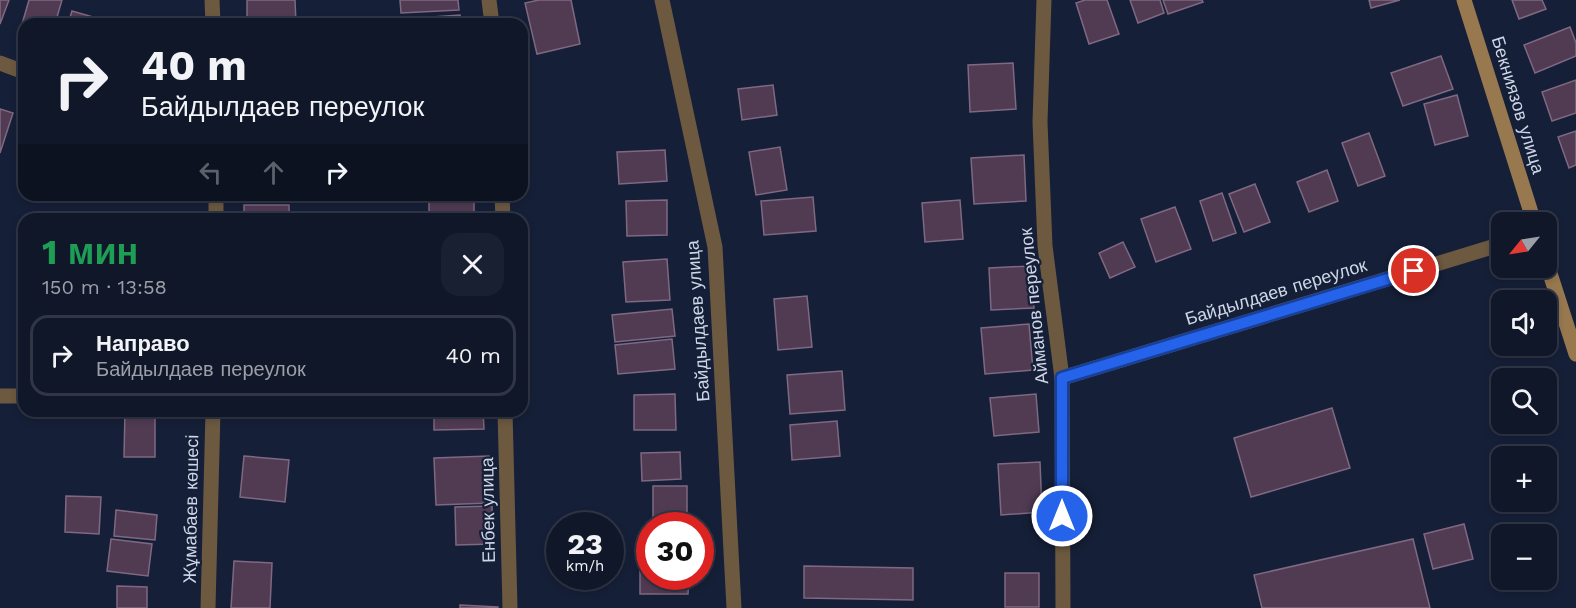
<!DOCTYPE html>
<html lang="ru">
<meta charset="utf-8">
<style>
:root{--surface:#101729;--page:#192031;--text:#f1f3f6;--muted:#9c9fa8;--line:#303646}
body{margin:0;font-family:"Work Sans",sans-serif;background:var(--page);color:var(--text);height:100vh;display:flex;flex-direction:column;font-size:22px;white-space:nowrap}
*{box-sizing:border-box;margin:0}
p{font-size:20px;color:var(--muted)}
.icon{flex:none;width:33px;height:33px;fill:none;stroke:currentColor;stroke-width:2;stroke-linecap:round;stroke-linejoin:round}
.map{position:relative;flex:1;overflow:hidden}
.sheet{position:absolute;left:18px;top:213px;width:510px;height:204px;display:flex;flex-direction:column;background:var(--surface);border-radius:18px;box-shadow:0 3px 9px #0003,0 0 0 2px var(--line)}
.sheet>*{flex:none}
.guide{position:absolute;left:18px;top:18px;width:510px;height:183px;border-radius:18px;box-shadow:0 3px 9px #0003,0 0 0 2px var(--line);background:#101729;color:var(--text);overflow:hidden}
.needle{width:39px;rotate:240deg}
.buttons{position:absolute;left:1491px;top:212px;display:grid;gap:12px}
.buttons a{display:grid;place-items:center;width:66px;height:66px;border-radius:12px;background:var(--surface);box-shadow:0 3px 9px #0003,0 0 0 2px var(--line);font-size:30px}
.speed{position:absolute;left:546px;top:512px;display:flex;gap:12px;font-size:30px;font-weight:700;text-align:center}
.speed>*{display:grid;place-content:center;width:78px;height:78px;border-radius:50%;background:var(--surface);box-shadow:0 3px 9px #0003,0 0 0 2px var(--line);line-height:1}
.speed small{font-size:15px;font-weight:400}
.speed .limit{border:9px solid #d22;background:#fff;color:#111}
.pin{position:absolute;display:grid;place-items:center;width:51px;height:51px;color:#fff;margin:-26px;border:3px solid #fff;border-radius:50%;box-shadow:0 2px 6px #0007}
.me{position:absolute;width:66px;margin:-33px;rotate:0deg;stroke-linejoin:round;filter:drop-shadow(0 0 4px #0008)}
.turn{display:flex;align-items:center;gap:21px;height:126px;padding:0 24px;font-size:27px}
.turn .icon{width:78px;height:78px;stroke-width:2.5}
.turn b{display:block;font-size:42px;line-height:51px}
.lanes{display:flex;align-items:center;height:57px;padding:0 24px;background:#0003;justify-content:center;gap:30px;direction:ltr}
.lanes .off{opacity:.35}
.round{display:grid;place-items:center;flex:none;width:63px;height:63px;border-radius:18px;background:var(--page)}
.head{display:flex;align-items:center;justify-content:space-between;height:102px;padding:0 24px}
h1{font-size:36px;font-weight:700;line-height:45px;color:#1e9e55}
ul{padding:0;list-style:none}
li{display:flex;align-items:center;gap:18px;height:81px;margin:0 12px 9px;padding:0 12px;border:3px solid var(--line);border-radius:18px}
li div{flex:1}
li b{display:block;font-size:22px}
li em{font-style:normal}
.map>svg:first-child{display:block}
.building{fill:#503b53;stroke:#7f6882;stroke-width:1.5}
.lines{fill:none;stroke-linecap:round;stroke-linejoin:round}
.street{stroke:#6c5940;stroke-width:15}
.secondary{stroke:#97784f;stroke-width:15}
.route-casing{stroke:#184099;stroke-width:15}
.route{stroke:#2563eb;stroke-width:10}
.labels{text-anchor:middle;stroke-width:4.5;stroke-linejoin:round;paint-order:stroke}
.street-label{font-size:18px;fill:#ced6e7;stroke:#151f37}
</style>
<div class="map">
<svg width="1576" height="608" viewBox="0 0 1576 608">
<rect width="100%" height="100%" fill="#151f37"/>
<g class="building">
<polygon points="0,0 9,0 0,24"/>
<polygon points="29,0 62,0 55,24 24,24 24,32 20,31"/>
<polygon points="247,0 295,0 296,24 247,24"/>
<polygon points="400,0 458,0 459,10 401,13"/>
<polygon points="539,0 571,0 580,44 537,54 525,3"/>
<polygon points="1085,0 1107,0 1119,34 1089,44 1076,3"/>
<polygon points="1130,0 1160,0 1164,13 1138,23"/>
<polygon points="1163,0 1202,0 1203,2 1168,14"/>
<polygon points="1369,0 1400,0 1371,8"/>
<polygon points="1512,0 1542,0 1546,9 1519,19"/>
<polygon points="72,11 107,21 106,24 68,24"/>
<polygon points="460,15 461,24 419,24 418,18"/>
<polygon points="1570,27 1576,43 1576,56 1535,73 1524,45"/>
<polygon points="1441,56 1453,89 1403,106 1391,73"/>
<polygon points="1013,63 1016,109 970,112 968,65"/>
<polygon points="1576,80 1576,113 1552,121 1542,92"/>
<polygon points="773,85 777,115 742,120 738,89"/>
<polygon points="1457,95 1468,136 1435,145 1424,104"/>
<polygon points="0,109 13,113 0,153"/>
<polygon points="1576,131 1576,165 1569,168 1558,137"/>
<polygon points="1369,133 1385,176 1358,186 1342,143"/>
<polygon points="780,147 787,190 756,195 749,152"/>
<polygon points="665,150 667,181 619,184 617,152"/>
<polygon points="1024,155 1026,201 974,204 971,158"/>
<polygon points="1327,170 1338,201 1309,212 1297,182"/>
<polygon points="1255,184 1270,222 1244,232 1229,194"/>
<polygon points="1222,193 1236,233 1213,241 1200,201"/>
<rect x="429" y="195" width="45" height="24"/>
<polygon points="813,197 816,231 764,235 761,201"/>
<polygon points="667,200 667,235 627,236 626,201"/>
<polygon points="960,200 963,239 925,242 922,203"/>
<rect x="244" y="205" width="45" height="14"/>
<polygon points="1175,207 1191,249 1156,262 1141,219"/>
<polygon points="1123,242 1135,267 1110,278 1099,253"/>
<polygon points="667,259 670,300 626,302 623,262"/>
<polygon points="1031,266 1034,308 991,310 989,268"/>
<polygon points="807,296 812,347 778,350 774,299"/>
<polygon points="672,309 675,336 615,342 612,315"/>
<polygon points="1029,324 1033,370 985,374 981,328"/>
<polygon points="672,339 675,369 618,374 615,345"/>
<polygon points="24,340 24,379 20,379"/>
<polygon points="842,371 845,410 790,414 787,375"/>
<polygon points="675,394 676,430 634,430 634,395"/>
<polygon points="1036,394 1039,432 994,436 990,398"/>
<polygon points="1332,408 1350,468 1251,497 1234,438"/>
<polygon points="125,411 155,411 155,457 124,457"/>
<polygon points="434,411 483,411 484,429 434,430"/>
<polygon points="837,421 840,456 792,460 790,425"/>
<polygon points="680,452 681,479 642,481 641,453"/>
<polygon points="244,456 289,460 285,502 240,497"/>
<polygon points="489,456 490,503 436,505 434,458"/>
<polygon points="1040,462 1042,512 1001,515 998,464"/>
<rect x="653" y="486" width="34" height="39"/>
<polygon points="66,496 101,497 99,534 65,532"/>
<polygon points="492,506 493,544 456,545 455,507"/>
<polygon points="116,510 157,515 155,540 114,536"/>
<polygon points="1464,524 1473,559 1433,569 1424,534"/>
<polygon points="111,539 152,544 148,576 107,571"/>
<polygon points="1413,539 1430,608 1262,608 1254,575"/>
<polygon points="234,561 272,563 270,608 231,608"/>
<polygon points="640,562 650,562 650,576 689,576 688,594 640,594"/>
<polygon points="804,566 913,568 913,600 804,598"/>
<rect x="1005" y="573" width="34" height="34"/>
<polygon points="117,586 147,587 147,608 117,608"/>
<polygon points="460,605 498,607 498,608 460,608"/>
</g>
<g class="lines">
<g class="street">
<polyline points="212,0 213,24"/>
<polyline points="489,0 492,24"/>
<polyline points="662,0 715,247 734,608"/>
<polyline points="1044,0 1040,122 1045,246 1062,378 1063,608"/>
<polyline points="0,63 24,72"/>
<polyline points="502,195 503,219"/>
<polyline points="216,219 216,195"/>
<polyline points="1062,378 1502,244"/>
<polyline points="0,396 24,396"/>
<polyline points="505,411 510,608"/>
<polyline points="208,608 213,411"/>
</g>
<g class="secondary">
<polyline points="1464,0 1534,222"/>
<polyline points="1546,261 1576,354"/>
</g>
</g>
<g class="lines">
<g class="route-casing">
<polyline id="route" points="1062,516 1062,378 1414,271"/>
</g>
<use href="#route" class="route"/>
</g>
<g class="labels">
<g class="street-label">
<text transform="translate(1518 105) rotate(73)" y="6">Бекниязов улица</text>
<text transform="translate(1276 292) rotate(-17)" y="6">Байдылдаев переулок</text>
<text transform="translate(1034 306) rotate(-96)" y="6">Айманов переулок</text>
<text transform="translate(698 321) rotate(-94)" y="6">Байдылдаев улица</text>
<text transform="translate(191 509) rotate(-89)" y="6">Жұмабаев көшесі</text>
<text transform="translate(488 510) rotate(-91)" y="6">Енбек улица</text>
</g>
</g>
</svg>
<div class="buttons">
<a><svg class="needle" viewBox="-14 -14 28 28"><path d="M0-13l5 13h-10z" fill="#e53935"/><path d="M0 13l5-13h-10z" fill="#9c9fa8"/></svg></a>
<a><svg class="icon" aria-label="sound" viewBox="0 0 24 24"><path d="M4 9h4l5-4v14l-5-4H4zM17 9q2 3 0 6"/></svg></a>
<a><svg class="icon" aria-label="search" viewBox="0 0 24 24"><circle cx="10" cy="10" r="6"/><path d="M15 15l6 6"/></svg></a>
<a>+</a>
<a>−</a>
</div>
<div class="speed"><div>23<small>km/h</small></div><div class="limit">30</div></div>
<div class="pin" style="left:1414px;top:271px;background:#d93025"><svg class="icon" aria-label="arrive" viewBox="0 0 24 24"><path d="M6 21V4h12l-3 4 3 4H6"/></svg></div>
<svg class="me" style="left:1062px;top:516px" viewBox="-20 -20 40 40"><circle r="17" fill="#2563eb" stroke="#fff" stroke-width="3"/><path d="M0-11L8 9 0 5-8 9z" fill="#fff"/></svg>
<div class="guide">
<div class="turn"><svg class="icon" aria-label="right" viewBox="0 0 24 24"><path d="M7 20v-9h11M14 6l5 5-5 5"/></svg><div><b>40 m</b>Байдылдаев переулок</div></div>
<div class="lanes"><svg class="icon off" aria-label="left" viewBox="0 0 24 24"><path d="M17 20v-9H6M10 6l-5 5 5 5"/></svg><svg class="icon off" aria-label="ahead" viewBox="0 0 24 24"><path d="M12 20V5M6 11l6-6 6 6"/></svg><svg class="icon" aria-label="right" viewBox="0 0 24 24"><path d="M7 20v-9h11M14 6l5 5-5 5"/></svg></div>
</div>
<section class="sheet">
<div class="head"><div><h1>1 мин</h1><p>150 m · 13:58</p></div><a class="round"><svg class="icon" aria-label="close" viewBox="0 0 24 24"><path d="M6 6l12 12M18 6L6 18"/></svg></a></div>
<ul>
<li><svg class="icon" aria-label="right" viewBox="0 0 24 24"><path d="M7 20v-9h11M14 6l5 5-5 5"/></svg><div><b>Направо</b><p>Байдылдаев переулок</p></div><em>40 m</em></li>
</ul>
</section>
</div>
